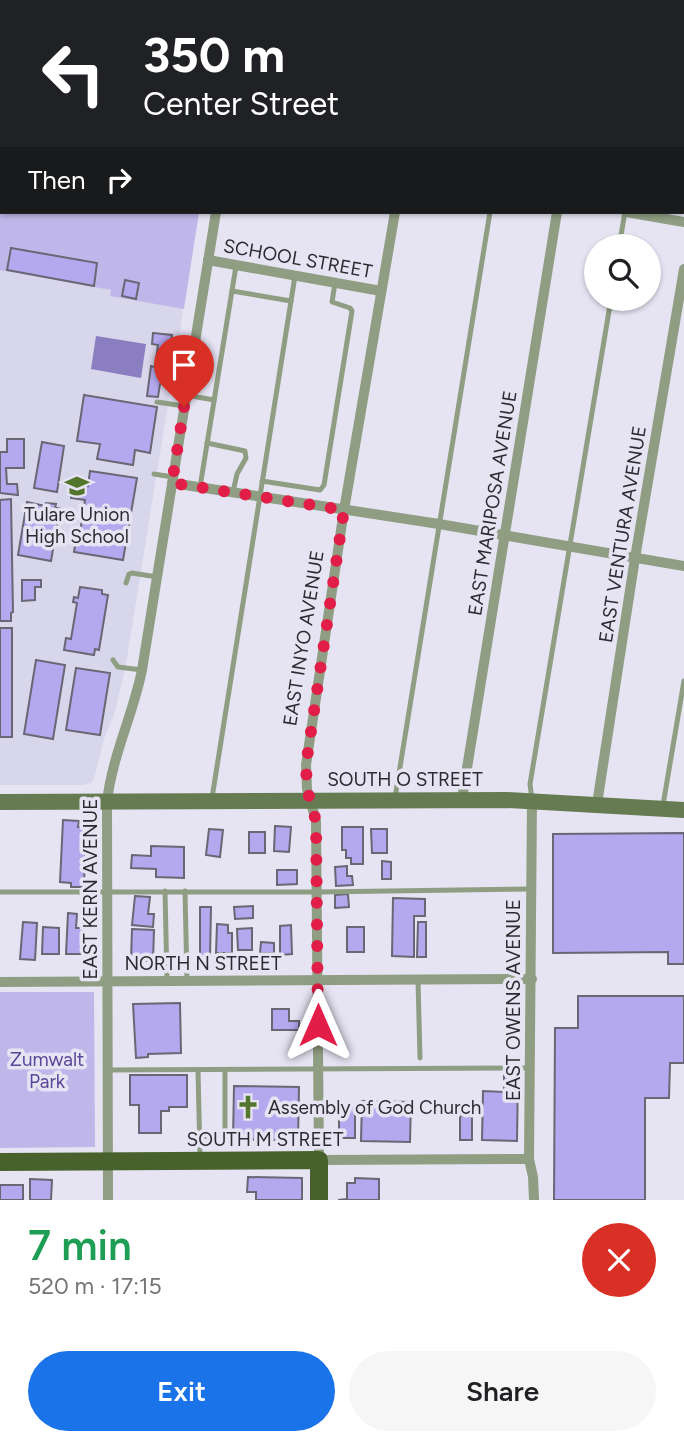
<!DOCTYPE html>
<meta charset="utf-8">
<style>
:root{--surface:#fff;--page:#f6f6f6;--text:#202124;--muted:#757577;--accent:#1a73e8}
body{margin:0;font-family:Figtree,sans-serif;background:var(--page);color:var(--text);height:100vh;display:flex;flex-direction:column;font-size:26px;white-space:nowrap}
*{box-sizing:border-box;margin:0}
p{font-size:23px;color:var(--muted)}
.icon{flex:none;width:38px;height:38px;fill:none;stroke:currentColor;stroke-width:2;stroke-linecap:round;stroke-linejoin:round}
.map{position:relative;height:1200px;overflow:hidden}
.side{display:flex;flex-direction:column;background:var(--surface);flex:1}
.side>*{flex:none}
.banner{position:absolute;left:0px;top:0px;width:684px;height:214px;box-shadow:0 2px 5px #0004;background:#202124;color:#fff;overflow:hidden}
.tools{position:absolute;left:584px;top:234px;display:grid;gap:14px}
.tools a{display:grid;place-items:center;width:77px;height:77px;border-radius:50%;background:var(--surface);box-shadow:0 2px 5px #0004;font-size:35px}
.pin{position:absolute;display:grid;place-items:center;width:60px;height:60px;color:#fff;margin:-72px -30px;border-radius:50% 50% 50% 0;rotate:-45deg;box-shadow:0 0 7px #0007}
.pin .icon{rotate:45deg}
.me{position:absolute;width:77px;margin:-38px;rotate:0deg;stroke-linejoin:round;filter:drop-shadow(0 0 5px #0008)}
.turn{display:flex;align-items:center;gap:24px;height:147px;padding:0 28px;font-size:32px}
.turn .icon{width:91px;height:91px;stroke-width:2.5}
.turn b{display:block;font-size:49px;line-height:60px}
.then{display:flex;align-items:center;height:66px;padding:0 28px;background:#0003;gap:14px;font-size:26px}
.round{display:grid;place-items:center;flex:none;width:74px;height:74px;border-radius:37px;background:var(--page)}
.headline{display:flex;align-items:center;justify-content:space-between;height:119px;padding:0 28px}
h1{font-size:42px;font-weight:600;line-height:52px;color:#1e9e55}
.action{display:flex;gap:14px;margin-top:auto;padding:14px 28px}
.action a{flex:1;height:80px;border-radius:42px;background:var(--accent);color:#fff;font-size:28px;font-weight:600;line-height:80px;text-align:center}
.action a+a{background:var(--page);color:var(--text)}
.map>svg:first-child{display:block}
.built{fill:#d8d6ea}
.green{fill:#bfb7ea}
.water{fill:#8a7ec0}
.building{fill:#b4a8ee;stroke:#696774;stroke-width:2}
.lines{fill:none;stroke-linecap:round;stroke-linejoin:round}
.lane{stroke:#8f9e82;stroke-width:5}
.street{stroke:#8f9e82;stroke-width:10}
.secondary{stroke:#667b51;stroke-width:16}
.primary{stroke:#49622d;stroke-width:18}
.route{stroke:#e11d48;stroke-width:12;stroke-dasharray:0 21.6}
.labels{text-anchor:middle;stroke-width:7;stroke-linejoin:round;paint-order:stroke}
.street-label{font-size:19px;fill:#2c2b31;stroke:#e6e4f3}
.poi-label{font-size:19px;fill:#2c2b31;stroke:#e6e4f3}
.park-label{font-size:19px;fill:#5a4799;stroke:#e6e4f3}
</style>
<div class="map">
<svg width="684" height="1200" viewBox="0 0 684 1200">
<rect width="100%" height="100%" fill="#e6e4f3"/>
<polygon class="built" points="0,0 234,0 2,2 2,212 199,212 126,664 115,712 104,739 94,779 91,783 84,785 0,785"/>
<g class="green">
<polygon points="265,0 684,0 684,214 674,212 682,212 682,2 265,2"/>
<polygon points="0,108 2,212 199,212 184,309 110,296 111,290 0,270"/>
<polygon points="0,992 94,992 95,1147 0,1148"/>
</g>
<polygon class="water" points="96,336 146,344 141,378 91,369"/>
<g class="building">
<polygon points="11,248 97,263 94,286 7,270"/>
<polygon points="125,280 139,283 136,299 122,296"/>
<polygon points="153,333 172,335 170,347 168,347 165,382 160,384 158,397 147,396 151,366 155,367 158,345 152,344"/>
<polygon points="84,395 157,407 150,453 135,450 133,465 97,459 100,444 77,441"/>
<polygon points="7,439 24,439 24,468 6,468 7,484 17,484 18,495 0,493 0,452 7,452"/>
<polygon points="42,442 64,446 57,492 34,488"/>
<polygon points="90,471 137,478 123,560 74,552 76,539 79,539 85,500 71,498 73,483 88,486"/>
<polygon points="11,499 13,612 11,613 11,621 0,621 0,500"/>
<polygon points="27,502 45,506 46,503 56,504 55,508 60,508 51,561 18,555"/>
<polygon points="22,580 41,580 41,587 35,587 35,600 22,601"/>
<polygon points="80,587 102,590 102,594 108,595 99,650 95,649 94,655 64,650 66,638 71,639 77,603 73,602 74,597 78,598"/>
<rect x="0" y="628" width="12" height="109"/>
<polygon points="36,660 65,665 53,739 24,734"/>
<polygon points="76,668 110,673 100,735 66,730"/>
<polygon points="63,820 79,821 78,827 86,827 84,887 71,887 71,883 60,882"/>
<polygon points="275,826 291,827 289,852 274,851"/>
<polygon points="342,827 363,827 363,864 351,864 351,858 346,858 346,850 342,850"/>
<polygon points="209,829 223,830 220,857 206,855"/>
<polygon points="371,829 387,829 387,853 372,853"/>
<rect x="249" y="832" width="16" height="21"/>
<polygon points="684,833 684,964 668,964 668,952 553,953 553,834"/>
<polygon points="151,846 184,847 184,878 156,877 156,869 131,868 132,855 151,856"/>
<polygon points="382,861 391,862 391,879 382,879"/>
<polygon points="347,866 347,876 352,876 353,885 336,886 335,867"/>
<polygon points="277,870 297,870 297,884 277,885"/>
<polygon points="348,894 349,907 335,908 335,895"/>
<polygon points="135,896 150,897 148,914 154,914 153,927 132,925"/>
<polygon points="393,898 425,899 425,916 414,916 414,957 392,956"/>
<polygon points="253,906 253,918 235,919 234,907"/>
<polygon points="200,907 211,907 210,957 200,957"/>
<polygon points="68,913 77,914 76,928 83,928 82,954 66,954"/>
<polygon points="23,922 37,923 35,960 20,959"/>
<polygon points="418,922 426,922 426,957 417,957"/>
<polygon points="217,924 228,925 228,933 232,933 232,953 216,953"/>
<polygon points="291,925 292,954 280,955 280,926"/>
<polygon points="43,927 59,928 59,954 42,954"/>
<rect x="347" y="927" width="17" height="25"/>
<polygon points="252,928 252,950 238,950 237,929"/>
<polygon points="132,929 154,930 153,961 131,960"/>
<polygon points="261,942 274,943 274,953 260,953"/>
<polygon points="578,996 684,996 684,1063 670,1063 669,1098 645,1098 645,1200 554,1200 555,1028 578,1028"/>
<polygon points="180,1003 181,1053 148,1054 148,1057 136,1058 133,1004"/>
<polygon points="272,1009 289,1009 289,1021 299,1021 299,1030 272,1030"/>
<polygon points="504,1073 518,1073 517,1141 482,1140 483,1091 504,1092"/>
<polygon points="130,1075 187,1075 187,1107 169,1107 169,1111 161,1111 161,1133 139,1133 139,1105 130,1105"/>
<polygon points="234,1086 299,1087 298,1141 233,1139"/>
<polygon points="362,1101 411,1102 410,1142 361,1141"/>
<rect x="339" y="1108" width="16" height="30"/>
<rect x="460" y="1116" width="12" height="24"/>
<polygon points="248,1177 302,1178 302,1200 256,1200 256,1192 247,1192"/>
<polygon points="355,1178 379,1179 379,1200 338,1200 347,1199 347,1183 355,1183"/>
<polygon points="30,1179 52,1180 51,1200 30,1200"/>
<rect x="0" y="1185" width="23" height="15"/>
</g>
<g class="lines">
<g class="lane">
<polyline points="329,0 329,2"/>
<polyline points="419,0 419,2"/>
<polyline points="547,2 547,0"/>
<polyline points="601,2 601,0"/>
<polyline points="682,55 684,56"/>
<polyline points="682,204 684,205"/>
<polyline points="619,247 625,212"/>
<polyline points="232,291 291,301"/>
<polyline points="186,395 214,400"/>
<polyline points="157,402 184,406"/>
<polyline points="207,443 245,451 246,458 237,474 233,492"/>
<polyline points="154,474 173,477"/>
<polyline points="262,481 320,490 324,485 352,311 350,308 332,302 335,283"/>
<polyline points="200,487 236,266"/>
<polyline points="126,583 129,574 132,573 157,577"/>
<polyline points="113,660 118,667 142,670"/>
<polyline points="212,798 295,276"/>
<polyline points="395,798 490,212"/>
<polyline points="532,800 530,784 611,299"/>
<polyline points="663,805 684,681"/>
<polyline points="165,891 167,981"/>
<polyline points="185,891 187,981"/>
<polyline points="0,892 318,892 532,889"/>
<polyline points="418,980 420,1058"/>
<polyline points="107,1070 531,1068"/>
<polyline points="198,1070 200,1157"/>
<polyline points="200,1137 224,1134 225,1131 225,1070"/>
</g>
<g class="street">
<polyline points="252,2 252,0"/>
<polyline points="395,212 344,510 306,765 307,789 316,821 319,1160 529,1159"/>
<polyline points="626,212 684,222"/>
<polyline points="208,260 381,291"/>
<polyline points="172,483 439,524 684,566"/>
<polyline points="462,799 557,212"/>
<polyline points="532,800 529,1159 533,1177 534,1200"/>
<polyline points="597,804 635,558 684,269"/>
<polyline points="0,982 532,979"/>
<path d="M108,1200L107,802C112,756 133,715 142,670L216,212"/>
</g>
<polyline class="secondary" points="0,802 507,800 684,810"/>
<polyline class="primary" points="0,1162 319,1160 319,1200"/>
</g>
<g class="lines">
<polyline class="route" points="184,407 172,483 344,510 306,765 307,789 316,821 318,1025"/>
</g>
<defs>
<g id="school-bare" transform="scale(1.89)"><path d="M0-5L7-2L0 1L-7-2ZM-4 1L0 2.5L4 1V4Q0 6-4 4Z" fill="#54752c" stroke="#e6e4f3" stroke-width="2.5" paint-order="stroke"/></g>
<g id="church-bare" transform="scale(1.89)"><path d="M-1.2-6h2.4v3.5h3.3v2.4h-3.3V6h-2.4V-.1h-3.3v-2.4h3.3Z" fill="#54752c" stroke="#e6e4f3" stroke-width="2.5" paint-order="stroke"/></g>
</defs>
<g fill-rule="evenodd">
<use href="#school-bare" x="77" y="486"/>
<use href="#church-bare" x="248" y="1107"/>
</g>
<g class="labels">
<g class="street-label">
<text transform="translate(298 258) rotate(10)" y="7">SCHOOL STREET</text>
<text transform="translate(492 503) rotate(-81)" y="7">EAST MARIPOSA AVENUE</text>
<text transform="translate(622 534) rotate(-81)" y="7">EAST VENTURA AVENUE</text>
<text transform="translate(303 638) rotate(-81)" y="7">EAST INYO AVENUE</text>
<text x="405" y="786">SOUTH O STREET</text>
<text transform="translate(90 889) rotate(-90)" y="7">EAST KERN AVENUE</text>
<text x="203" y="970">NORTH N STREET</text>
<text transform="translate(513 1000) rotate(-90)" y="7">EAST OWENS AVENUE</text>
<text x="265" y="1146">SOUTH M STREET</text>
</g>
<g class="poi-label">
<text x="77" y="521">Tulare Union<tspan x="77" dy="22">High School</tspan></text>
<text x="268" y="1114" text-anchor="start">Assembly of God Church</text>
</g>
<g class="park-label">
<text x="47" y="1066">Zumwalt<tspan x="47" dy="22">Park</tspan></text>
</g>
</g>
</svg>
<div class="tools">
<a><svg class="icon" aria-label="search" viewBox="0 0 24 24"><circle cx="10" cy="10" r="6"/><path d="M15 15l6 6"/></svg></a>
</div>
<div class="pin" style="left:184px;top:407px;background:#d93025"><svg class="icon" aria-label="arrive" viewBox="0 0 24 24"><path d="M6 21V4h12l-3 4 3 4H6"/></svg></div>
<svg class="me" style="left:318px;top:1025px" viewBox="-20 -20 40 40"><path d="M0-17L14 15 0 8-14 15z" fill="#e11d48" stroke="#fff" stroke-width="4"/></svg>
<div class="banner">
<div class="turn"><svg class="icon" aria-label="left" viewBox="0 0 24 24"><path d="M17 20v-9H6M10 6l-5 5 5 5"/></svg><div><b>350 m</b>Center Street</div></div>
<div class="then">Then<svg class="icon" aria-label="right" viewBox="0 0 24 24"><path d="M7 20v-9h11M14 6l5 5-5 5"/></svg></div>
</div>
</div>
<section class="side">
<div class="headline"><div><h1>7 min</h1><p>520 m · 17:15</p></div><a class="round" style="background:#d93025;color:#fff"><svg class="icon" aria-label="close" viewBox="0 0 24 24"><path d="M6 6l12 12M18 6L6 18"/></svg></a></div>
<div class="action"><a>Exit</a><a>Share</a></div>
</section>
